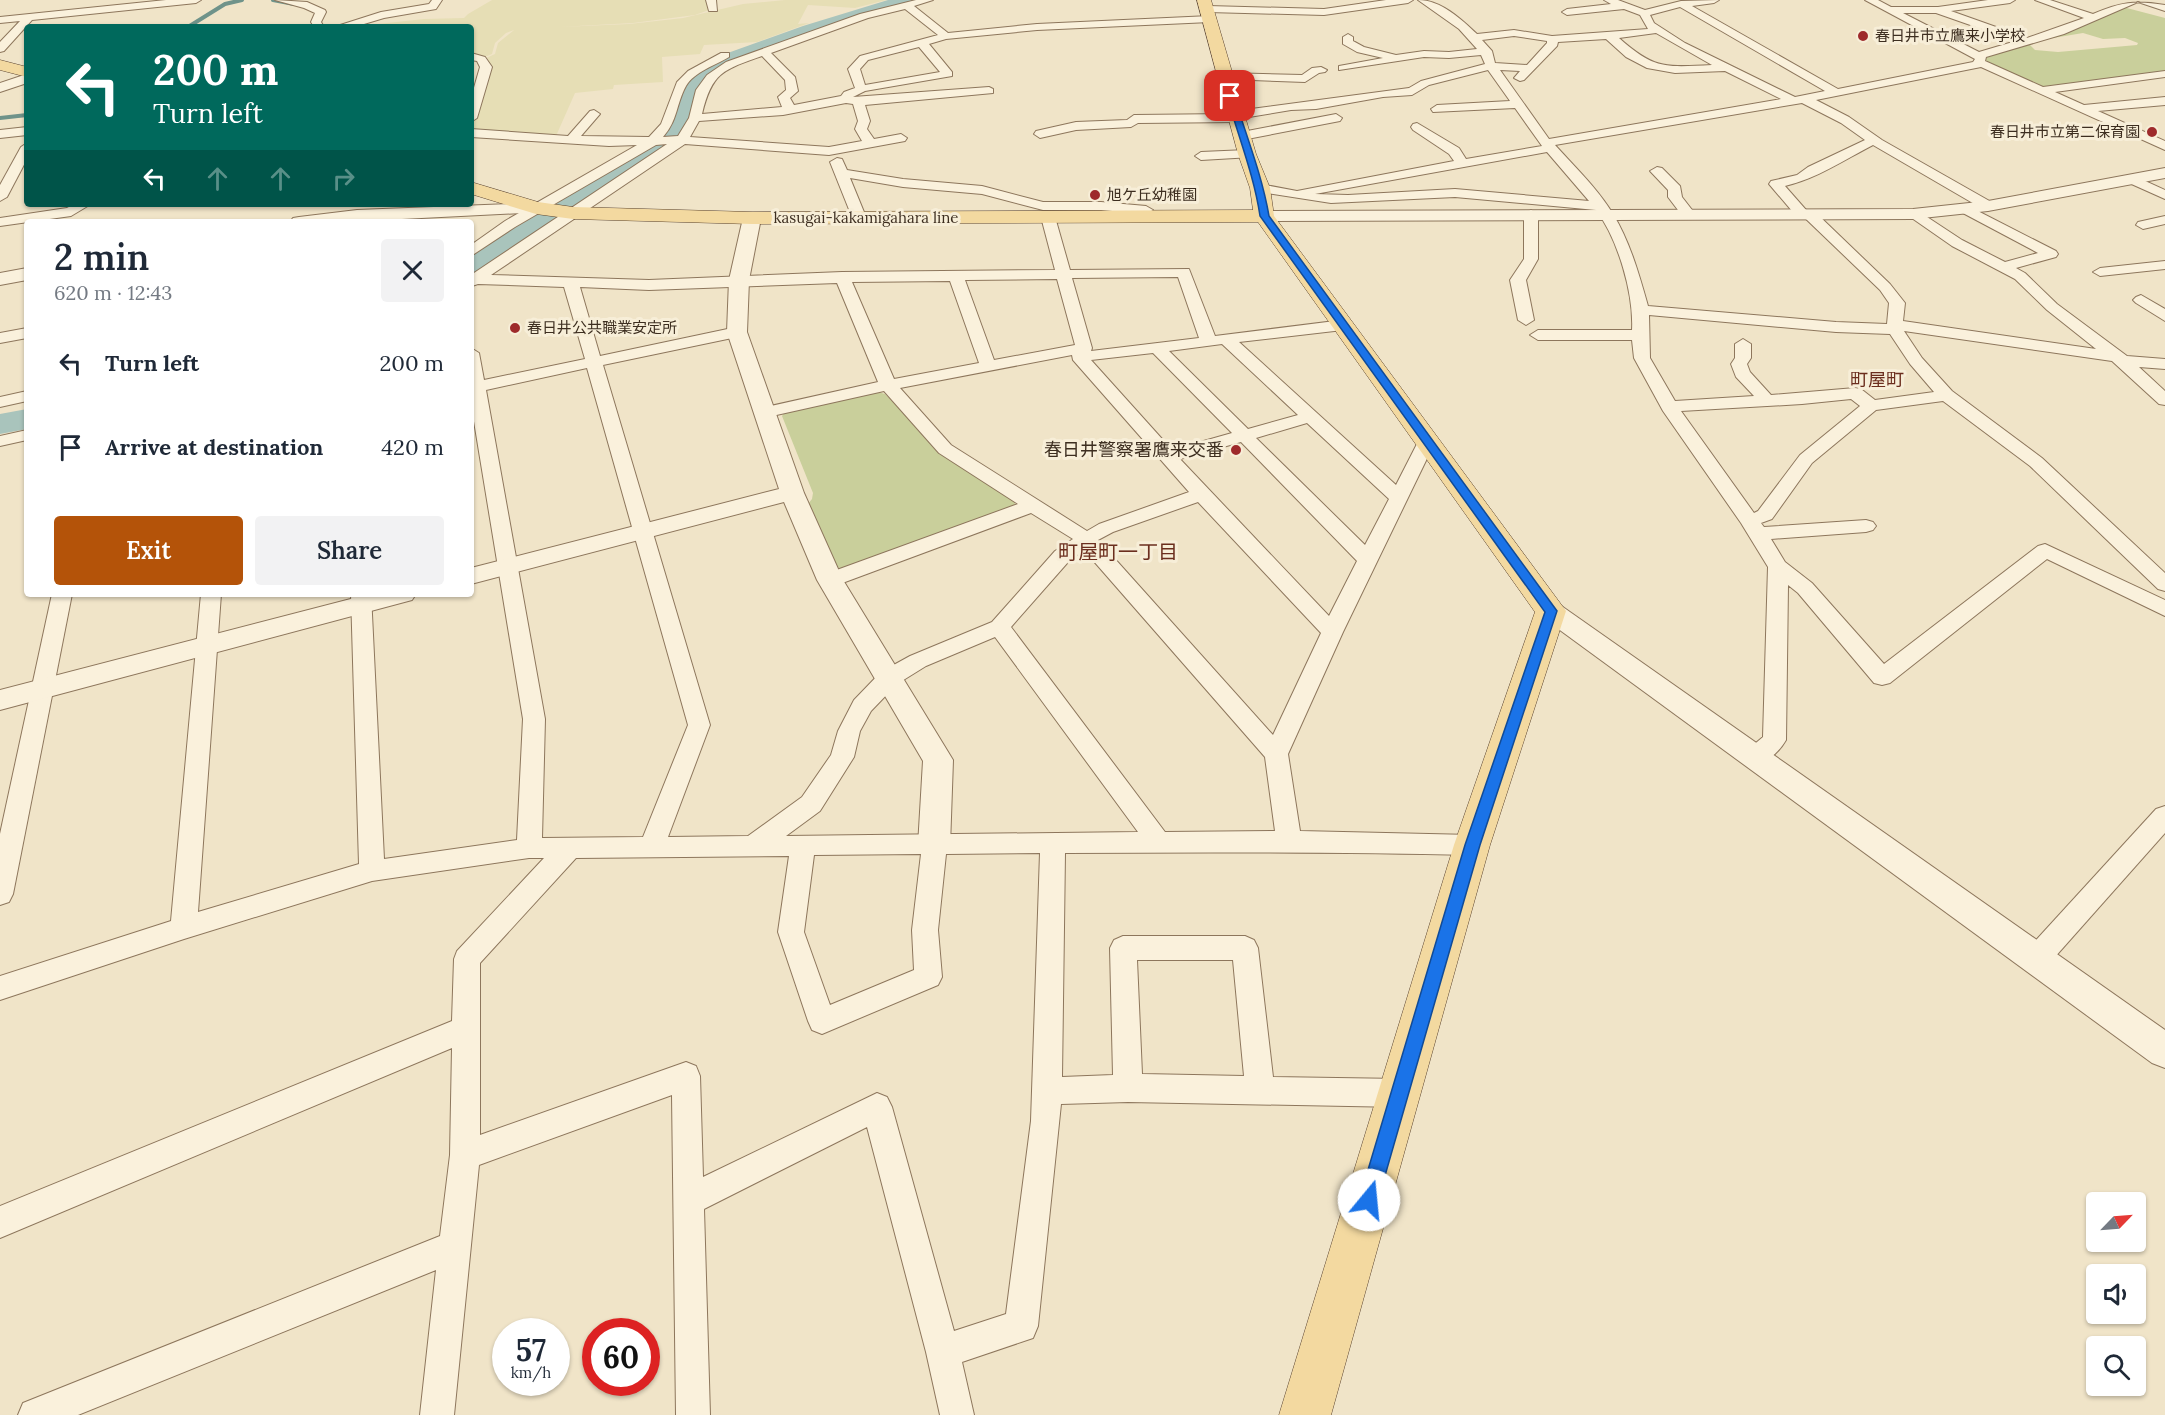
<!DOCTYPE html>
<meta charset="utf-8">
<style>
:root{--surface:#fff;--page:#f2f2f3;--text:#1f2937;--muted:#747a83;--accent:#b45309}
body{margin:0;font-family:Lora,"Noto Sans JP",serif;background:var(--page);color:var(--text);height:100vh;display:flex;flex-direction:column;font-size:22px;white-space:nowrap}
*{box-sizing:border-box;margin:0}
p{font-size:20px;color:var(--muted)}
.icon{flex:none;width:33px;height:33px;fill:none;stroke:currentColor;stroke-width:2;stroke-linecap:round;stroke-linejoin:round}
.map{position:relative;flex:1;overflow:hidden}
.panel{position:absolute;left:24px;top:219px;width:450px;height:378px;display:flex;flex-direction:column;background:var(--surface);border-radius:6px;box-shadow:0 2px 4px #0004}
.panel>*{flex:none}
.hud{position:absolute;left:24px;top:24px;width:450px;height:183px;border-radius:6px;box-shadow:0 2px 4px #0004;background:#00695c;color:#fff;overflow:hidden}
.needle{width:39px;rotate:65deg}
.controls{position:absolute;left:2086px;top:1192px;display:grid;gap:12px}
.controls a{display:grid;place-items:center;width:60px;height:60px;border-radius:6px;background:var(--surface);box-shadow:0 2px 4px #0004;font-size:30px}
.speed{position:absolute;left:492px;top:1318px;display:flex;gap:12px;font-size:30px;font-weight:700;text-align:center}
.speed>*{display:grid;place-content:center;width:78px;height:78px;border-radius:50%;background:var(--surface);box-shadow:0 2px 4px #0004;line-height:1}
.speed small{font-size:15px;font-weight:400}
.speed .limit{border:9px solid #d22;background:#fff;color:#111}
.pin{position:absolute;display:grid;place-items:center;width:51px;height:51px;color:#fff;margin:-26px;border-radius:12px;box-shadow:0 3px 9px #0006}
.me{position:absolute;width:66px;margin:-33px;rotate:17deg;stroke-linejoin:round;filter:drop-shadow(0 0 4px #0008)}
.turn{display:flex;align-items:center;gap:21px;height:126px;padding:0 30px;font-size:27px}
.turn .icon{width:78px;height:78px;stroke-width:2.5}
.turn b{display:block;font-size:42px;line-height:51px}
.lanes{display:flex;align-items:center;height:57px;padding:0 30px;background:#0003;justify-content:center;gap:30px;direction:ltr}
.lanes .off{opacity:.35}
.round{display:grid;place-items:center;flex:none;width:63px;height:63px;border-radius:6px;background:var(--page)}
.headline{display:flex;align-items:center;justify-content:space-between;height:102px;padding:0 30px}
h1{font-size:36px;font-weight:600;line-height:45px}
.action{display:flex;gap:12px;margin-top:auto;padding:12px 30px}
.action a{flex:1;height:69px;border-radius:6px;background:var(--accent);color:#fff;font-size:24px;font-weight:600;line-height:69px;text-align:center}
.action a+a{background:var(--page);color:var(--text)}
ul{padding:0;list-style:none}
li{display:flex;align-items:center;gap:18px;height:84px;padding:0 30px}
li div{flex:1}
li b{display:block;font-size:22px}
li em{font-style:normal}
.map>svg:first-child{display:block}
.farmland{fill:#e6deb5}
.green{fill:#c9cf9b}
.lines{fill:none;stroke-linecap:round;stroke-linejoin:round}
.stream{stroke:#6f938a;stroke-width:4}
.river{fill:#a9c4bc;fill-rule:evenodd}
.minor-casing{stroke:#8d765c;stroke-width:2}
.tertiary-casing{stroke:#8d765c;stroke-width:2}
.primary-casing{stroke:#5b4430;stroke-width:1}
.minor{fill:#faf1dc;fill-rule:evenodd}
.tertiary{fill:#faf1dc;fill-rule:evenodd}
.primary{fill:#f3d9a0;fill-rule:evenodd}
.route{fill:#1a73e8;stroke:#114b97;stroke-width:1.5}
.poi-dot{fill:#9e2a2b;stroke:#f7eed8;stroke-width:2}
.labels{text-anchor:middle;stroke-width:6;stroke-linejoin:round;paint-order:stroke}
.far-poi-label{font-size:15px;fill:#3d2e20;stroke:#f7eed8;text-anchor:start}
.far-street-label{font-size:15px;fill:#3d2e20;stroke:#f7eed8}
.far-quarter-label{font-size:18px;fill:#6b2e1e;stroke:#f7eed8}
.poi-label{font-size:18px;fill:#3d2e20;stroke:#f7eed8;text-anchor:end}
.neighbourhood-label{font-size:20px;fill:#6b2e1e;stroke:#f7eed8}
</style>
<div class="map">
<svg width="2165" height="1415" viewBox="0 0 2165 1415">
<rect width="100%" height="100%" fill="#f0e4c8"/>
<polygon class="farmland" points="492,0 707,0 709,10 695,15 633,23 559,27 629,24 683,18 743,4 785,0 886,0 855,8 808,5 798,24 809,23 757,42 704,45 700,54 662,57 663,82 614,85 613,89 575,93 556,136 474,132 472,128 483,85 484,59 495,54 498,43 514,30 506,33 495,43 492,54 482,58 471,54 471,27 375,27 378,24 424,19 464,18 468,14"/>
<g class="green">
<polygon points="2123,7 2165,18 2165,72 2044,89 1986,64 1984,57 2029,44 2035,50 2058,52 2137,45 2138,43 2125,38 2103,39 2083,33 2047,39 2070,32"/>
<polygon points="878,392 885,394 902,411 1016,500 1014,506 843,569 833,566 808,504 812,499 813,493 782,416 785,412"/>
</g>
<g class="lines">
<g class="stream">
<polyline points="273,0 294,4"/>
<polyline points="188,27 225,4 242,0"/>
<polyline points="0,118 27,115"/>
</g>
<g class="river">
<polygon points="888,0 921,0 918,4 833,29 726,68 705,85 689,126 673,146 559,220 481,275 471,277 471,256 540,209 657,136 666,126 680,91 688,78 711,59 803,26"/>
<polygon points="27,409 27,429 0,434 0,414"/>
</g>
<g class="minor-casing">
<g id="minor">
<polygon points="166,0 201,0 196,3 32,20 4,51 0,52 0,42 20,21 0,23 0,17"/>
<polygon points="275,0 307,2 325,10 326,12 321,22 324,27 314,27 311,22 315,13 304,8"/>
<polygon points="432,0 442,0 436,9 384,18 354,27 334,27 381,12 429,4"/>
<polygon points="706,0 716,0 717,11 709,11"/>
<path d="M916,0H933L914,6L948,33L1037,24L1210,16L1215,19L1210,22L1037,30L946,39L929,44L952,72V76L865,91L853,97L989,87L993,89V93L865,105L870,121L867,129L874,139L901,134L907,138L905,141L829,155L685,144L491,275L649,280L842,272L1055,270L1041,217L1048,213L1055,217L1070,270L1189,269L1215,336L1343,320L1349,322L1351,325L1343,330L1239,342L1396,485L1420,438H1432L1435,442L1343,632L1288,754L1300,831L1472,835L1481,838L1484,845L1481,852L1472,855C1336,852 1201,852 1065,853L1062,1077L1113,1075L1110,948L1114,940L1123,936H1245L1254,940L1258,948L1273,1077L1401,1079L1411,1083L1416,1093L1411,1103L1401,1107L1128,1102L1061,1104L1038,1326L1033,1338L962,1362L974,1415H940L926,1352L867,1127L704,1209L710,1415H676L672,1095L479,1165L454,1415H420L436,1270L78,1415H18L23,1403L440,1236L450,1155L452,1048L0,1238V1206L452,1021L454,959L457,951L544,858H529L372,881L184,939L0,1000V976L171,921L201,594H221L198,912L359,864L351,594H371L384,859L517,840L523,719L471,403V348L479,353L484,380L585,359L564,287L478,284L472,286L471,275L667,144L656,145L515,227L471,256V245L505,221L637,145L609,146L471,137V129L568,136L590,111L594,110L600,114L581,136L649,137L661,124L677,82L688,71L721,53H729V57C716,65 694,72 686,86C676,104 678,120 663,137L678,136L689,118L696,90L707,75L726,62L860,14ZM905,9L938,35L860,56L848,69L855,88L844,92L841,96L794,105L790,98L798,91L795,77L771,53L868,18ZM919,47L940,72L865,85L860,69L868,60ZM762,56L785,80L786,90L778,97L782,107L702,114C712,72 723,70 762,56ZM846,103L853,104L858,121L855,129L862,141L829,147L690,137L699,121L783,115ZM1178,277L1199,338L1091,351L1092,348L1072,278ZM1057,279L1075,345L994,360L965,280ZM950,281L979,363L894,379L852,282ZM837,283L878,382L757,409L754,413L757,417L763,418L884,391L939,453L1018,504L823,575L820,580L823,585L830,587L837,585L1031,513L1073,539L1055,551L992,622L910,656L881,672L854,700L838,731L831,755L802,797L748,836L668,837L710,725L603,365L737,337L745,332L737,327L600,356L580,287L649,290ZM1222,344L1298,415L1248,429L1169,351ZM1153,353L1232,433L1172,450L1091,360ZM1072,355L1073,360L1189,492L1099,524L1087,531L951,445L900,388ZM587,368L688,725L643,837L542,838L545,719L486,390ZM1307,423L1389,499L1365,545L1256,438ZM1241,442L1357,561L1329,616L1180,459ZM1198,502L1321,633L1273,735L1098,540L1113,532ZM1084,550L1265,757L1275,831L1165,832L1011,627L1069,561ZM995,637L1138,832L786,836L820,811L854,757L860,731L871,711L897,684L926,666ZM1040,853L1031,1121L1006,1314L954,1331L892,1107L887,1097L877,1093L703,1177L700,1076L696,1066L686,1062L480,1135V963L576,858L789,856L778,932L808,1021L812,1030L822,1034L938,985L942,977L938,930L946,854ZM921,854L912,930L914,970L830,1005L804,932L814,855ZM1137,960H1233L1244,1076L1142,1074Z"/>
<polygon points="1386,0 1413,0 1408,3 1324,15 1208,12 1203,9 1208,6 1324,9"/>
<path d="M1418,0C1441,0 1461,19 1477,34L1514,30L1552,36L1648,29L1640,15L1624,9L1567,15L1562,12L1567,9L1611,4L1604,0H1618L1645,10L1681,1L1719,0L1714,3L1692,6L1838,89L1973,62L1975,59L1865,0H1878L1891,7H1938L1988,0H2015L2010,3L1951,11L2027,38L2084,18L2035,0H2050L2093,14C2120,2 2135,0 2165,5V11L2138,2L2064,34L1986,57L1985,61L2043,87L2165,71V77L2055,92L2084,105L2165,97V105L2098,111L2165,141V150L1981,67L1816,100L1849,117L1882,140L1993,203L1995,206L1993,209H1983L1873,145C1844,160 1816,179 1785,186L1807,211L1815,212L1890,284L1905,303L1903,321L2096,349L2047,310L2015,279L1952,246L1906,214L1908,211H1918L1962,240L2005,262L2038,253L1961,212L1959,209L1966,205L2056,251L2058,254L2056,257L2016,268L2025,273L2057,304L2127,356L2165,359V369L2139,367L2165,391V405L2159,404L2112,361L1904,331L1922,358L1952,391L2042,458L2165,573V591L2158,589L2030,466L1943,401L1876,410L1812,463L1772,519L1761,523L1764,527L1866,520L1873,522L1876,526L1873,530L1866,532L1771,539L1785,562L1812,583L1884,664L2038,546L2045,544L2165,600V616L2047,559L1890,683L1882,685L1874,683L1798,593L1788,585L1786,740C1778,754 1761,769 1745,764L1741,758L1745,752L1763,737L1768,567L1741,523L1663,411L1634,358L1632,340H1538L1530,335L1538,330H1632C1634,294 1618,239 1596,210L1455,197L1331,203L1260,192L1253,188L1260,184L1297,191L1454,161L1449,154L1413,130L1411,127L1413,124L1417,123L1459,148L1466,159L1542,146L1515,108L1433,112L1431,109L1437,105L1510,101L1488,70L1429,85L1412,95L1383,97L1316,109L1291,110L1243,118L1237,122L1138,123L1131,127L1076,130L1040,138L1034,134L1036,131L1076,122L1127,120L1134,115L1230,114L1236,111L1409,88L1421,81L1485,64L1481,55L1449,58L1424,57L1339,70V66L1383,58L1357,52L1343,44V37L1348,34L1353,37V41L1364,47L1396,55L1424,51L1449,52L1477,49L1459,29ZM1680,7L1825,91L1795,97L1685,43L1654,23L1650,15ZM1903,13H1936L2016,41L1979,52ZM1656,33L1712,65C1665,67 1655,70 1619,38ZM1514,36L1547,41V43L1527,65L1495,63L1492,51L1482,40ZM1606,39L1626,57L1647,68L1675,73L1725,71L1781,99L1549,139L1500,70L1520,71L1514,78L1520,81L1524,80L1557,46L1558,42ZM1802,103L1841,123L1865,140L1808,167L1797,175L1771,181L1769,184L1798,218L1806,219L1880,290L1889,303L1887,324L1836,322L1648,306C1639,274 1630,242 1613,214C1597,188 1575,167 1555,145ZM1547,152L1589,201L1455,189L1348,195L1315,194ZM1649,315L1836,332L1890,334L1910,364L1934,392L1875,400L1861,389L1855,388L1771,395L1750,372L1747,364L1751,358V344L1743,339L1735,344V358L1731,364L1736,377L1754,396L1675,401L1650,358ZM1851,399L1860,406L1800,455L1758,511L1754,513L1681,411L1802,404Z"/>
<polygon points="471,53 485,57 492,67 477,118 471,122 471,98 480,67 477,61 471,60"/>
<polygon points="1321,67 1327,70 1325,72 1319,73 1305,82 1225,79 1219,76 1225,73 1302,75 1312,68"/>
<polygon points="1336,114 1342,118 1340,121 1242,140 1236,136 1242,132"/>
<polygon points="27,127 27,135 0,138 0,130"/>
<polygon points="27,143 27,159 7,197 0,201 0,185 21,147"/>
<polygon points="1247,150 1252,151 1253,154 1252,157 1201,160 1195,156 1201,152"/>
<polygon points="837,158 842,159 847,170 903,179 982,186 1043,202 1101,202 1146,206 1153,210 1146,214 1101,210 1043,210 982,194 903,187 850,178 866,217 859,221 852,217 830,162"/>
<polygon points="1657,167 1662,168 1680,186 1682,197 1696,215 1694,218 1684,218 1668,197 1668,190 1650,171"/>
<polygon points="2132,175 2165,190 2165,199 2127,182 2125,179 2127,176"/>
<polygon points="74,204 91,204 71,216 0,226 0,218 67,208"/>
<polygon points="1531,210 1538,214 1538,259 1526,280 1534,320 1526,325 1518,320 1510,280 1524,259 1524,214"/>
<polygon points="2165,216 2165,224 2143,229 2136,225 2138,222"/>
<polygon points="2165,261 2165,269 2100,276 2093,272 2100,268"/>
<polygon points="2141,295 2165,309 2165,321 2136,303 2133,300 2136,297"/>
<polygon points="27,328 27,338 0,343 0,333"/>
<polygon points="27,391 27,401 0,407 0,397"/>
<polygon points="27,430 27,440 0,446 0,436"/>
<polygon points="52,594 72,594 13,894 9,902 0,905 0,834"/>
<polygon points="2165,806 2165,833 2046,967 2036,971 2026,967 2023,959 2026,951 2156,809"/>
</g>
</g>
<g class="tertiary-casing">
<g id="tertiary">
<polygon points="27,74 27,83 0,92 0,83"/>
<polygon points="2165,168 2165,178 1988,211 1913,219 1264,221 1258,220 1255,216 1258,212 1264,211 1913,209 1988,201"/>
<polygon points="536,203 542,204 545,208 542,212 343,222 290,222 293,218 299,217 357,210"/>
<polygon points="752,213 758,214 761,218 749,280 747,332 804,493 843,580 953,760 950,846 945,855 934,859 923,855 918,846 923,761 817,580 784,502 471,584 471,568 779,489 727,332 729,280 743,218 746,214"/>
<polygon points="27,268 27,280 0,285 0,273"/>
<polygon points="370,594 416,594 412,600 0,710 0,690"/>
<polygon points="1551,602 1560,605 2165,1030 2165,1068 2152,1063 1542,617 1538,611 1542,605"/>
</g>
</g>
<g class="primary-casing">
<g id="primary">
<polygon points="1197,0 1211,0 1256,154 1270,188 1274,216 1566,611 1490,845 1331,1415 1279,1415 1454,845 1535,612 1258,222 752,224 573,219 536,214 471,194 471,182 538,202 573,207 752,212 1253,210 1250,188 1238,154"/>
<polygon points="0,60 27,67 27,77 0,70"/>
</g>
</g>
<use href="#minor" class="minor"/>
<use href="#tertiary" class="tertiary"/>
<use href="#primary" class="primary"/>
</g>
<path class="route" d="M1230,93L1234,96C1246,135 1262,175 1269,216L1557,611L1480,845L1378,1200L1375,1207L1369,1210L1362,1207L1359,1200L1465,845L1545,612L1260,216C1254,175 1238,136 1227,96Z"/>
<g class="poi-dot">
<circle cx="1863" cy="36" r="6"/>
<circle cx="2152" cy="132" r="6"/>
<circle cx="1095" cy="195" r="6"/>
<circle cx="515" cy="328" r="6"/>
<circle cx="1236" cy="450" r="6"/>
</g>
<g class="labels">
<g class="far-poi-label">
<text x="1875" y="41">春日井市立鷹来小学校</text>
<text x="2140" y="137" text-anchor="end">春日井市立第二保育園</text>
<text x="1107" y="200">旭ケ丘幼稚園</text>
<text x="527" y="333">春日井公共職業安定所</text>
</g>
<g class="far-street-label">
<text x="866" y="223">kasugai-kakamigahara line</text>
</g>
<g class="far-quarter-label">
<text x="1877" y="386">町屋町</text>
</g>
<g class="poi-label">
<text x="1224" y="456">春日井警察署鷹来交番</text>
</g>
<g class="neighbourhood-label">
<text x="1118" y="559">町屋町一丁目</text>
</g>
</g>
</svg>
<div class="controls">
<a><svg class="needle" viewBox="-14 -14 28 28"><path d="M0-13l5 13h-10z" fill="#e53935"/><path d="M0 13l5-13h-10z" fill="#747a83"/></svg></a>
<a><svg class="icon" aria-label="sound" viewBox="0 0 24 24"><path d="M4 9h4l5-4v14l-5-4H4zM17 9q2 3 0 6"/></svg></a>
<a><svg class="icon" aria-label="search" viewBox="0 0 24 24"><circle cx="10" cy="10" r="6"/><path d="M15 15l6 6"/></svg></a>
</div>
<div class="speed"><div>57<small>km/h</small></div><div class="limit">60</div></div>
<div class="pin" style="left:1230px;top:96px;background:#d93025"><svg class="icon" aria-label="arrive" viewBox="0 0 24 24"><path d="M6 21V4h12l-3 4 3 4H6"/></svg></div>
<svg class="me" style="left:1369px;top:1200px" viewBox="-20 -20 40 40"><circle r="19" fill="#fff"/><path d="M0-13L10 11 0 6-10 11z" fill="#1a73e8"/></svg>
<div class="hud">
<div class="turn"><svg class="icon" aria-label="left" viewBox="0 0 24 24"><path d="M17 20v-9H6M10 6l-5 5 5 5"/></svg><div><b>200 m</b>Turn left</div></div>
<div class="lanes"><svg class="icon" aria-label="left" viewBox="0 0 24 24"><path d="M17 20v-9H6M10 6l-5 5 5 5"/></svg><svg class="icon off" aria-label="ahead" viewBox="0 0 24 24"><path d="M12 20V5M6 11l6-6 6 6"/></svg><svg class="icon off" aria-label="ahead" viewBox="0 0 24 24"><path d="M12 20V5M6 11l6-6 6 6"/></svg><svg class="icon off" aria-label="right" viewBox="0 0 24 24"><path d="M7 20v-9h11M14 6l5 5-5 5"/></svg></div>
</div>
<section class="panel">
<div class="headline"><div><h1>2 min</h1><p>620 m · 12:43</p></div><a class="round"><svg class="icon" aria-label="close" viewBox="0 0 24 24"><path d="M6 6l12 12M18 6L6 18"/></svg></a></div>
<ul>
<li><svg class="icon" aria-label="left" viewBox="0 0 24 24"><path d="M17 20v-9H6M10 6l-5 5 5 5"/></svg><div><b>Turn left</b></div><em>200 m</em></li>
<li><svg class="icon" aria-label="arrive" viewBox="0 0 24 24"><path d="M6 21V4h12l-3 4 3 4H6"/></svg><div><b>Arrive at destination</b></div><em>420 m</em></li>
</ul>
<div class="action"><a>Exit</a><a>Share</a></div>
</section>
</div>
